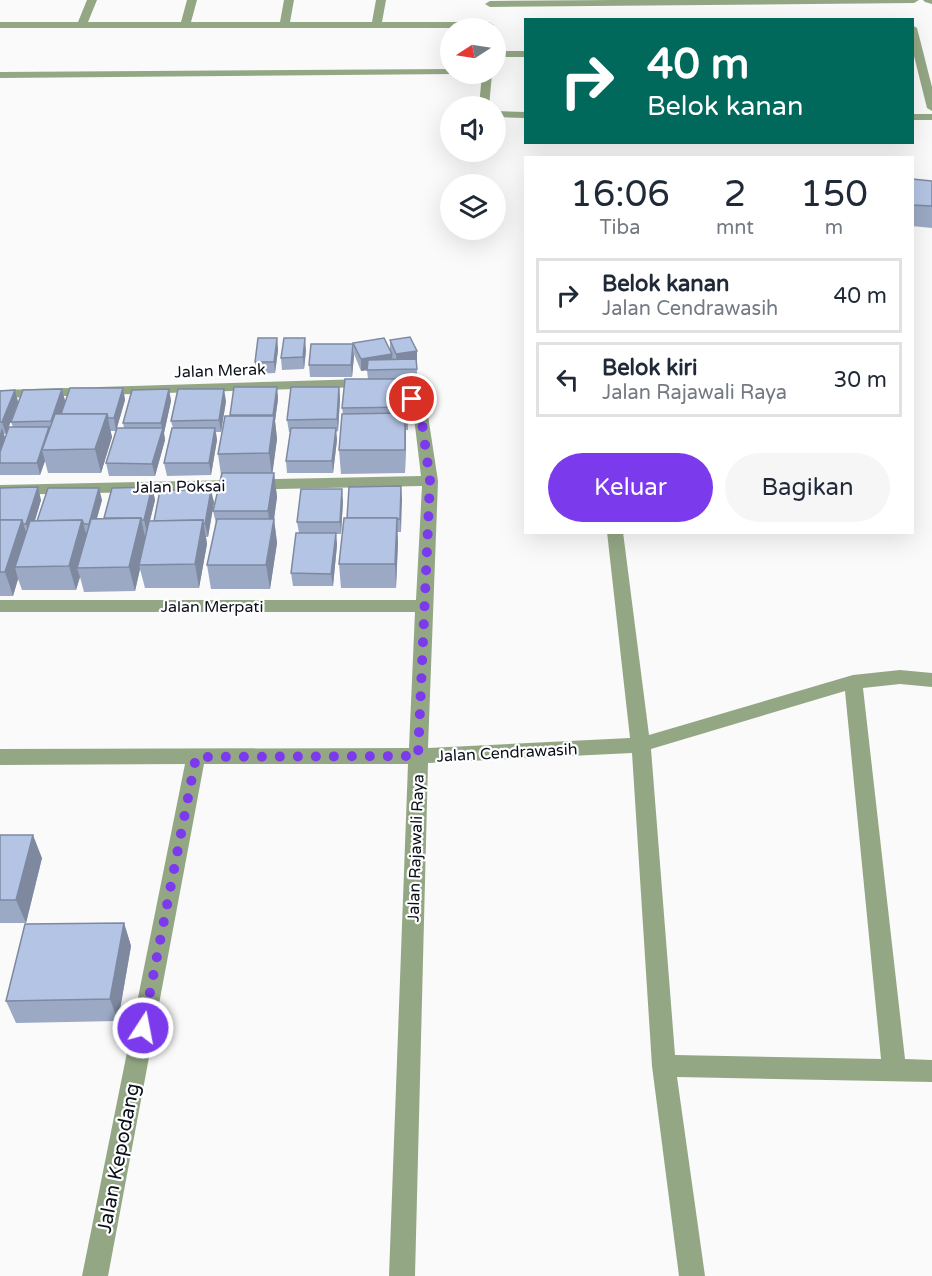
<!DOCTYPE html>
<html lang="id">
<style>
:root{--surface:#fff;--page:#f6f6f7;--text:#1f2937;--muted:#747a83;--line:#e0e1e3;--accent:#7c3aed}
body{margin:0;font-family:"Varela Round",sans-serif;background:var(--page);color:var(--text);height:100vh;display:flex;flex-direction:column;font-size:22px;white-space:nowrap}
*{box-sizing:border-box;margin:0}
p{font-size:20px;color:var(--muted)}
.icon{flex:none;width:33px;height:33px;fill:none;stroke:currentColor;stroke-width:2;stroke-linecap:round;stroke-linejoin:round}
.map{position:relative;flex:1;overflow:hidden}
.panel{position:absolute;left:524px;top:156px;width:390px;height:378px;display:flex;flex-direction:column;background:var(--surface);border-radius:0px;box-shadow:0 6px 24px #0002}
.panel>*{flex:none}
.guide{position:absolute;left:524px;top:18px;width:390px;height:126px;border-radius:0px;box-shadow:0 6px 24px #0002;background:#00695c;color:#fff;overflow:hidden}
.needle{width:39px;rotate:258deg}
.fabs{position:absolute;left:440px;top:18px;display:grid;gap:12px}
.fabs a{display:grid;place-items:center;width:66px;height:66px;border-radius:50%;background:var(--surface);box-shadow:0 6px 24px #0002;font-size:30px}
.pin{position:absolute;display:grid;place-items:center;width:51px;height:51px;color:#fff;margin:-26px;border:3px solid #fff;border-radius:50%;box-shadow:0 2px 6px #0007}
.me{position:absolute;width:66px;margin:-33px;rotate:11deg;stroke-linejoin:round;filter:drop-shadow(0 0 4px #0008)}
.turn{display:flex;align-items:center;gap:21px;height:126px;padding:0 24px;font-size:27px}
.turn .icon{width:78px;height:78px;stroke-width:2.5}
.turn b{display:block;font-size:42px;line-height:51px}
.eta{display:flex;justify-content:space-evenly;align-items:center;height:102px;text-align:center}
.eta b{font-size:36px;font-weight:600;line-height:42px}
.button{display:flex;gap:12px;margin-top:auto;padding:12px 24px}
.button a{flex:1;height:69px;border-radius:36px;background:var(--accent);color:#fff;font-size:24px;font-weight:600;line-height:69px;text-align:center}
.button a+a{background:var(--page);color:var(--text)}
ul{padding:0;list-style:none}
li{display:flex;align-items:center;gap:18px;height:75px;margin:0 12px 9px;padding:0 12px;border:3px solid var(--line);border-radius:0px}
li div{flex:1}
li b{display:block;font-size:22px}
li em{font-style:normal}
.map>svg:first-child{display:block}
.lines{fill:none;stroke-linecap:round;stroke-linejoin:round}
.minor{fill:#94a784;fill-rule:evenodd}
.wall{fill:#9ba9c4}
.shaded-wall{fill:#7e89a0}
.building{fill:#b4c4e4;stroke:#7e89a0;stroke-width:1.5}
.route{stroke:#7c3aed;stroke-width:10;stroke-dasharray:0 18}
.labels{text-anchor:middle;stroke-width:4.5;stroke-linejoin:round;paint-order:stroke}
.street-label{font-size:16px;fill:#0b101b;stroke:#fff}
.near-street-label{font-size:20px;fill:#0b101b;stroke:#fff}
</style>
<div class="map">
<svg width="932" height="1276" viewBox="0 0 932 1276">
<rect width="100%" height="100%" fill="#fafafa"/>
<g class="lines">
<g class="minor">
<polygon points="87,0 97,0 88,22 181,22 187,0 197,0 191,22 280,22 284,0 294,0 290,22 372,22 376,0 386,0 382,22 489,22 494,25 489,28 0,28 0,22 78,22"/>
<polygon points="614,0 919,0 914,3 490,7 485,4 490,1"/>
<polygon points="923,0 932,0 932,4 925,2"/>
<polygon points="912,25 917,28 932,87 932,111 927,108 912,48"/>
<rect x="495" y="51" width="30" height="6"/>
<polygon points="450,69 450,74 454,74 0,78 0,72"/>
<polygon points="482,74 492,74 489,106 479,106"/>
<polygon points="495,111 525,112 525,118 495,117"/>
<rect x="912" y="114" width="20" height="6"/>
<path d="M364,379L410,386L427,409L438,481L428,748L630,738L607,532H623L649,735L853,675L900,670L932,673V687L900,684L863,688L905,1059L932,1060V1082L677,1077L705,1276H679L652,1066L632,753L428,763L415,1276H389L408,764H204L108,1276H82L185,764L0,765V749L409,748L415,612H0V600H416L422,486L0,495V485L421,476L413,409L400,393L364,387L0,398V390ZM845,691L881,1059L675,1055L651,749Z"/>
</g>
</g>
<g class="wall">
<polygon points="912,179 932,181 932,228 912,226"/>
<polygon points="277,338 278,350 275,373 256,374 255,362"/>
<polygon points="390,340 417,351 417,381 407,382 408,430 406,430 405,473 341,474 339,450 343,414 342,408 368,379 367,370 361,371 354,354 353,343 390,350"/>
<polygon points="306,350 304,369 282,370 281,358"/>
<polygon points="354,356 352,377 310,377 309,365"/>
<polygon points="277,387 278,399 275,421 277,439 272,473 274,473 277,497 274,519 277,543 270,589 211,589 207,565 216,523 213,511 221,475 218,454 230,416"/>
<polygon points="339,387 340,399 338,431 336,432 337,440 333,473 287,473 286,461 290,432 289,432 287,420"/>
<polygon points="123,388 125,400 116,431 110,431 112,437 101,473 48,473 45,461 40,475 0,475 0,391 15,390 18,402 6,434 4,434 5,439 13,427 11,422 62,389 65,401"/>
<polygon points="169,389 171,401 164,433 165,440 155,476 109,476 106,463 124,428 123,423"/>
<polygon points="226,401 221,432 216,432 217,440 211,475 167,476 164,463 173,428 171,421"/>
<polygon points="401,486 401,532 397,532 398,542 396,588 341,588 339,564"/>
<polygon points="152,487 155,500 150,521 154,521 214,502 208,537 206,537 207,544 199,588 145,588 140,569 135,591 84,592 80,577 76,590 22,590 18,579 13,596 0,596 0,488 41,500 35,521 37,521 102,500 97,518 104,518"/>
<polygon points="343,501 341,534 336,534 337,545 333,586 293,586 291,573 299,533 297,522"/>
<polygon points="0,835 42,858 26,923 0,923"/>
<polygon points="124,923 131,946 118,1021 16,1023 6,1001"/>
</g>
<g class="shaded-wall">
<polygon points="277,338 278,350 275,373 274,362"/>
<polygon points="305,338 306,350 304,369 303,357"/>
<polygon points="353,344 354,356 352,377 351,365"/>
<polygon points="417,351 417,363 397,366 396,354"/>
<polygon points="392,354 393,366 361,371 361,359"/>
<polygon points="407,379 408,402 408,430 407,407"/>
<polygon points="277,387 278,399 275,421 277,439 272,477 269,453 274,421 273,415"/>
<polygon points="339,387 340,399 338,431 337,419"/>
<polygon points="123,388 125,400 116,431 114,418"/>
<polygon points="62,389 65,401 55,434 51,421"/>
<polygon points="169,389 171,401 164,433 165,440 155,476 152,464 162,430 161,423"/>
<polygon points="224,389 226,401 221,432 219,420"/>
<polygon points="15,390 18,402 6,434 2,422"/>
<polygon points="405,413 406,437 405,473"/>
<polygon points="107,414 112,437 101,473 95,449"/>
<polygon points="49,427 52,439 42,450 45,461 40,475 37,463"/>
<polygon points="2,428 6,441 0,455 0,434"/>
<polygon points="215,428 217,440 211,475 209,463"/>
<polygon points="336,428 337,440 333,473 332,461"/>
<polygon points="274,473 277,497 274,519 277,543 270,589 266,565 271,535 268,511"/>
<polygon points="401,486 402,499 401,532 400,519"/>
<polygon points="38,487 41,500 30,536 26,524"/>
<polygon points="152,487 155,500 147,532 144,520"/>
<polygon points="99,488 102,500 92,536 89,524"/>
<polygon points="342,489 343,501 341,534 340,522"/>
<polygon points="211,490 214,502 208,537 205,524"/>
<polygon points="141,518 146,542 139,565 140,569 135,591 129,567"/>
<polygon points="397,518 398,542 396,588 395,564"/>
<polygon points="22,520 30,544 15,567 18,579 13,596 5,572"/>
<polygon points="82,520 89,544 77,568 80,577 76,590 69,566"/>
<polygon points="203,520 207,544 199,588 195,564"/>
<polygon points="336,533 337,545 333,586 331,574"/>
<polygon points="33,835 42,858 26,923 16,900"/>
<polygon points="124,923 131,946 118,1021 110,999"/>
</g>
<g class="building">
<polygon points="912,179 932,181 932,206 912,205"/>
<polygon points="410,337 417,351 396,354 390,340"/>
<polygon points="258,338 277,338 274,362 255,362"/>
<polygon points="284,338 305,338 303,357 281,358"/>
<polygon points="384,338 392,354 361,359 353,343"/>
<polygon points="311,344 353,344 351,365 309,365"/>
<polygon points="416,359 417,369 367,370 368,360"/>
<polygon points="345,379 407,379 407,407 342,408"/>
<polygon points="234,387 277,387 273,415 230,415"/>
<polygon points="291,387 339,387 337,419 287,420"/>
<polygon points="70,388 123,388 114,418 108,418 107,414 61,414"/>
<polygon points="62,389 51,421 11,422 23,390"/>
<polygon points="169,389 161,423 123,423 132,390"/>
<polygon points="178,389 224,389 219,420 171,421"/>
<polygon points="15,390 2,422 0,422 0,391"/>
<polygon points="405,413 405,450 339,450 342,414"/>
<polygon points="55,414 107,414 95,449 42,450"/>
<polygon points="225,416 274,416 269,453 218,454"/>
<polygon points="9,427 49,427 37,463 0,463 0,452"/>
<polygon points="117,428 163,428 152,464 106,463"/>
<polygon points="172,428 215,428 209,463 164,463"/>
<polygon points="291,428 336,428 332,461 286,461"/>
<polygon points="222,473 274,473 268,511 213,511"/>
<polygon points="401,486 400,519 397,519 397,518 347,518 349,487"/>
<polygon points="38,487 26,524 23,524 22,520 0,520 0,488"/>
<polygon points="152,487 144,520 141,520 141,518 104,518 112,488"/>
<polygon points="48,488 99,488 89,524 84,524 82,520 37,521"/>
<polygon points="301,489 342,489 340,522 297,522"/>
<polygon points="160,490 211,490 205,524 203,524 203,520 154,521"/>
<polygon points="141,518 129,567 77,568 91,519"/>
<polygon points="344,518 397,518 395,564 339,564"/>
<polygon points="217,519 274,519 266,565 207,565"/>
<polygon points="0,520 22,520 5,572 0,572"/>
<polygon points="82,520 69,566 15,567 30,521"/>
<polygon points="203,520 195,564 139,565 149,521"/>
<polygon points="296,533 336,533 331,574 291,573"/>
<polygon points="0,835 33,835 16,900 0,900"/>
<polygon points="124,923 110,999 6,1001 25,924"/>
</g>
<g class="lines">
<polyline class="route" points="143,1028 196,757 418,756 430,481 420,408 412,399"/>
</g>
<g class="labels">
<g class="street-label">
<text transform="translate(220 370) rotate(-2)" y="6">Jalan Merak</text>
<text transform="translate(179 486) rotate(-1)" y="6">Jalan Poksai</text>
<text x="212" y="612">Jalan Merpati</text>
<text transform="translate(507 752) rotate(-3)" y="6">Jalan Cendrawasih</text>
<text transform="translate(415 848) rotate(-88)" y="6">Jalan Rajawali Raya</text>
</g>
<g class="near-street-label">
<text transform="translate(118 1158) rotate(-79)" y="7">Jalan Kepodang</text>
</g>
</g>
</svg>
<div class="fabs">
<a><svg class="needle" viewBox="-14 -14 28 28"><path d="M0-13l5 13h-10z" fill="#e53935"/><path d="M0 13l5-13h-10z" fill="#747a83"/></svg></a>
<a><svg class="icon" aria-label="sound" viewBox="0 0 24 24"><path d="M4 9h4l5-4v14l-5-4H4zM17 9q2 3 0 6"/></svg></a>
<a><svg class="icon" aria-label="layers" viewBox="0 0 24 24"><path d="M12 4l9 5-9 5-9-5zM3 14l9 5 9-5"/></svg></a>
</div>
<div class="pin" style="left:412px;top:399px;background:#d93025"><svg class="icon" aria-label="arrive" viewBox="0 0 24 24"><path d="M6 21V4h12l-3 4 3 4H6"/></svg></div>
<svg class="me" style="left:143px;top:1028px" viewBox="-20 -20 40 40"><circle r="17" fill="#7c3aed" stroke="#fff" stroke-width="3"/><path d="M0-11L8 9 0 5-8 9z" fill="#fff"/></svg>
<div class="guide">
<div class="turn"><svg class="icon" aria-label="right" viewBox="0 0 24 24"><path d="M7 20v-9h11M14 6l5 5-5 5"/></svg><div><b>40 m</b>Belok kanan</div></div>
</div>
<section class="panel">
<div class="eta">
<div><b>16:06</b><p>Tiba</p></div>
<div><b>2</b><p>mnt</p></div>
<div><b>150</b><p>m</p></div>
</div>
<ul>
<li><svg class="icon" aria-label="right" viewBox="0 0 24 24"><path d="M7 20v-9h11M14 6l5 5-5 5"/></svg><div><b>Belok kanan</b><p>Jalan Cendrawasih</p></div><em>40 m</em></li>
<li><svg class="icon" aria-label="left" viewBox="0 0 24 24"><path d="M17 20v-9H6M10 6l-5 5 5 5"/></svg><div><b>Belok kiri</b><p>Jalan Rajawali Raya</p></div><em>30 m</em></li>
</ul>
<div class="button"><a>Keluar</a><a>Bagikan</a></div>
</section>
</div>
